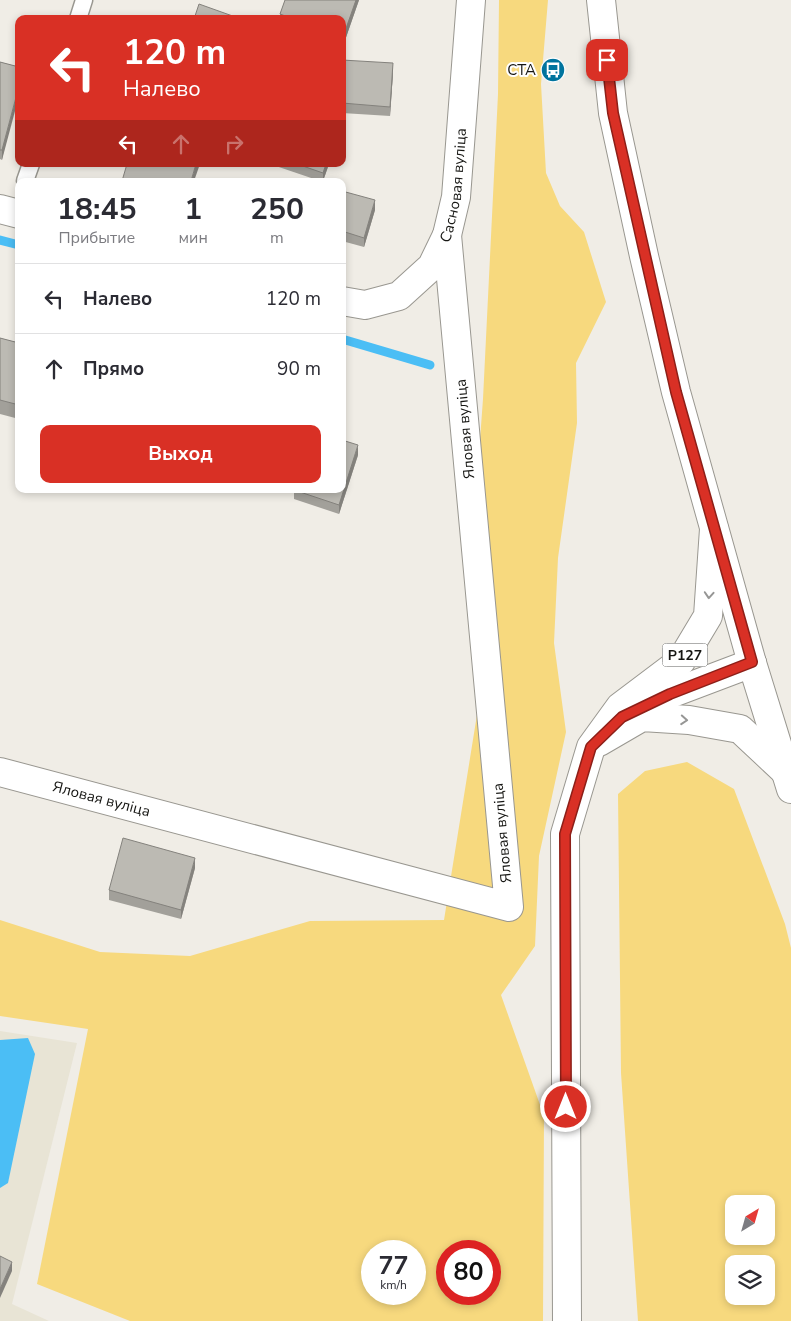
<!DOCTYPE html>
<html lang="ru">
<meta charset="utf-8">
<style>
:root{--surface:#fff;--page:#f2f2f3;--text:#2b2b33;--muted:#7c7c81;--line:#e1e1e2;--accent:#d93025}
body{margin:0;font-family:"Nunito Sans",sans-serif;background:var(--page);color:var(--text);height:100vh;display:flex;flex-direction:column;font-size:19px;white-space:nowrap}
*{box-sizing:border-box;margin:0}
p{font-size:16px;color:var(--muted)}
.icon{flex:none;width:28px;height:28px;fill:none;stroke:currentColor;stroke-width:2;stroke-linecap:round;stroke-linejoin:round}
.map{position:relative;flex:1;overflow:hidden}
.panel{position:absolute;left:15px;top:178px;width:331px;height:315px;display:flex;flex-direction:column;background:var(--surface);border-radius:10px;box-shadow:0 2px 8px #0003}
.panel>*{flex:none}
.banner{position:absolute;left:15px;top:15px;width:331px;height:152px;border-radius:10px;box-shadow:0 2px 8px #0003;background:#d93025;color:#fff;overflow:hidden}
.needle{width:32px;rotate:37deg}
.controls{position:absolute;left:725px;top:1195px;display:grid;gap:10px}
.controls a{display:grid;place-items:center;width:50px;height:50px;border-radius:10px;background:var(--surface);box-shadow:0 2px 8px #0003;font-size:25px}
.speed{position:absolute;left:361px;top:1240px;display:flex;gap:10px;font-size:25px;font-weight:700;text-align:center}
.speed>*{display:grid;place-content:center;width:65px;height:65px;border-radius:50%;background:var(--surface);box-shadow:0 2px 8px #0003;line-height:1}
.speed small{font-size:12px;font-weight:400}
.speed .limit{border:8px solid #d22;background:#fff;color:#111}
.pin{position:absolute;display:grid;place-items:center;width:42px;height:42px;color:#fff;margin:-21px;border-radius:10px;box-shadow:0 2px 8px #0006}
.me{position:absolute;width:55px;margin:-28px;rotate:0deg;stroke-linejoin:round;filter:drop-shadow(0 0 4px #0008)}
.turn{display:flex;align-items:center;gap:18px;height:105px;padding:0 25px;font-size:22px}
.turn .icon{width:65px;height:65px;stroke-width:2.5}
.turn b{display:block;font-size:35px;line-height:42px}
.lanes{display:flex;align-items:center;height:48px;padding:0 25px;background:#0003;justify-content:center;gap:25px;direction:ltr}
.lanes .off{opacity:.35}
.eta{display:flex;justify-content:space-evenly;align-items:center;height:85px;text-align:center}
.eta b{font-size:30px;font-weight:700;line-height:35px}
.primary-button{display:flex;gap:10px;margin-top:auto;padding:10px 25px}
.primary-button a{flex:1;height:58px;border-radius:10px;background:var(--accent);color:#fff;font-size:20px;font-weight:700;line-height:58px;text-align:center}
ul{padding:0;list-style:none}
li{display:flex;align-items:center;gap:15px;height:70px;padding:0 25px;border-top:1px solid var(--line)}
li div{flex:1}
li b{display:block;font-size:19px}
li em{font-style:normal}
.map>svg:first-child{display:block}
.built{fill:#e8e4d5}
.green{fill:#f7d97e;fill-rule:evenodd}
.water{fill:#4bbef5}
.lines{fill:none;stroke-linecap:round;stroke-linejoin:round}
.stream{stroke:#4bbef5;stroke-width:9}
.service-casing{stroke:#999790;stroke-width:19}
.minor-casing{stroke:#999790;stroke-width:30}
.secondary-casing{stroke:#999790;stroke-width:30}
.primary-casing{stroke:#999790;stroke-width:30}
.trunk-casing{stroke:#999790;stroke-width:30}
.service{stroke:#fff;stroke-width:16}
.minor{stroke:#fff;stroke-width:28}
.secondary{stroke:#fff;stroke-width:28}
.primary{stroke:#fff;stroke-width:28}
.trunk{stroke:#fff;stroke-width:28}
.wall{fill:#a2a09a}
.shaded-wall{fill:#84827d}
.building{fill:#bcbab3;stroke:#84827d}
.oneway{stroke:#969695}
.route-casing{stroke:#8d1f18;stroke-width:12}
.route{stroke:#d93025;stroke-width:9}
.labels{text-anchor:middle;stroke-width:4;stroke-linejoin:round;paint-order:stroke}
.shield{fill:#fff;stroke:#5c5c5a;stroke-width:1}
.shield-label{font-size:14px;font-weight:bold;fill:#161613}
.poi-label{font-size:15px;fill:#161613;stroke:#fff;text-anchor:end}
.street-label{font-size:15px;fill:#161613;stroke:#fff}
</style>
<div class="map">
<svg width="791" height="1321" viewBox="0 0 791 1321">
<rect width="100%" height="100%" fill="#f0ede6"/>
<polygon class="built" points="0,1031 77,1043 12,1304 49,1321 0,1321"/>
<g class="green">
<path d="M499,0H548L541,84L546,173L560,206L584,232L606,302L576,363L577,423L558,558L554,643L566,732L539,856L535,946L501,995L544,1116L543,1321H130L37,1284L88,1029L0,1016V920L100,952L190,956L310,921L444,920L480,696L477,480L483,399L498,94ZM372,1251H415V1294H372ZM448,1251H490V1294H448Z"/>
<path d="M687,762L734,789L785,924L791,948V1321H638L621,1073L618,794L645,771ZM734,1204H766V1236H734ZM734,1264H766V1296H734Z"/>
</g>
<polygon class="water" points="28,1038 35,1054 8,1183 0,1188 0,1040"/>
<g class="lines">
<g class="stream">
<polyline points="0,240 19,245"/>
<polyline points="342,339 430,365"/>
</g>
<g class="service-casing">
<g id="service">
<polyline points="78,19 84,0"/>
<polyline points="25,181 31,164"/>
</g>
</g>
<g class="minor-casing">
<g id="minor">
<polyline points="0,209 19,214"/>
<path id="s1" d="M342,301L365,305L399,296L432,266L447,235L456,197L471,0"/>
<path id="s2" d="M0,772L509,907L447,235"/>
</g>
</g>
<g class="secondary-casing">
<polyline id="secondary" points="601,0 613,113 644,256 676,392 752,663"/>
</g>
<g class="primary-casing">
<polyline id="primary" points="752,663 791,789"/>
</g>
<g class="trunk-casing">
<g id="trunk">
<polyline points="634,711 670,694 752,663"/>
<polyline points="599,742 642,717 689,720 740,729 787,773"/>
<polyline points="567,1321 565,834 591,747 620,707 681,661 708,616 714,529"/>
</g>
</g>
<use href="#service" class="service"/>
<use href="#minor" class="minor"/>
<use href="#secondary" class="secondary"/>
<use href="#primary" class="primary"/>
<use href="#trunk" class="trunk"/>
</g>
<g class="wall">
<polygon points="285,0 359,0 343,46 342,19 280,19 280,14"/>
<polygon points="342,60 393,73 390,116 342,113"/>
<polygon points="0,62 19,67 2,160 0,159"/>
<polygon points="270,164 329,164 323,181 320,181"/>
<polygon points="342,191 375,210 364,247 342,241"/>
<polygon points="0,338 19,343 19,419 0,414"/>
<polygon points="358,455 339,514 294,499 294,490"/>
<polygon points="195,868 181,919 109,900 109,890"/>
</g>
<g class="shaded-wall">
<polygon points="356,0 359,0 343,46 343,37"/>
<polygon points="393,63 393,73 390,116 390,107"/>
<polygon points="19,86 19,96 2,160 2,150"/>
<polygon points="196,164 200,164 194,181 191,181"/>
<polygon points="326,164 329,164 323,181 323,173"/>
<polygon points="375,200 375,210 364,247 364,238"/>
<polygon points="358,445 358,455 339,514 339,505"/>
<polygon points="195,858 195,868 181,919 181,910"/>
<polygon points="12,1262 12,1271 0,1298 0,1289"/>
</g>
<g class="building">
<polygon points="285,0 356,0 343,37 342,19 293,19 280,14"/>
<polygon points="199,4 241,19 194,19"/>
<polygon points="342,60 393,63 390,107 342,103"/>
<polygon points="0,62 19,67 19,86 2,150 0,150"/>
<polygon points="127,164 196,164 191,181 122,181"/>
<polygon points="297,164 326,164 323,173"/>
<polygon points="342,191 375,200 364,238 342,231"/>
<polygon points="0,338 19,343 19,405 0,400"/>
<polygon points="342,440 358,445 339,505 294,490 294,489 342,489"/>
<polygon points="123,838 195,858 181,910 109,890"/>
<polygon points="0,1256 12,1262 0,1289"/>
</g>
<defs><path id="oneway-chevron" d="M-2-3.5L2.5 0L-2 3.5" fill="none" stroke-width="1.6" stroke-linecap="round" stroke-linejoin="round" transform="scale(1.25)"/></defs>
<g class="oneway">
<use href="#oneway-chevron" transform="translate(709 595) rotate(94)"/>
<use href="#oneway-chevron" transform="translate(684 720) rotate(4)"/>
</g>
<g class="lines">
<g class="route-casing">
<polyline id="route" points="566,1107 565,834 591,747 622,717 670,694 752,662 676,392 613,113 607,60"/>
</g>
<use href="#route" class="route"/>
</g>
<defs>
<g id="bus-disc" transform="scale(1.25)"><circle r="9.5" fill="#00749e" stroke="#fff"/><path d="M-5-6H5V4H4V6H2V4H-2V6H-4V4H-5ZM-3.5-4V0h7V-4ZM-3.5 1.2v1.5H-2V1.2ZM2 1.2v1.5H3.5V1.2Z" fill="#fff"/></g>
</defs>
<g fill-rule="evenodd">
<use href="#bus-disc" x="553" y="70"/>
</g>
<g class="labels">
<rect class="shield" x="662.5" y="643.5" width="45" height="23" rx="4"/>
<g class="shield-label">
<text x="685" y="660">Р127</text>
</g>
<g class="poi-label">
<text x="536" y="75">СТА</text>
</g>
<g class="street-label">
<text dy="5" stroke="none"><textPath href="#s1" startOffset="188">Сасновая вуліца</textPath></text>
<text transform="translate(465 429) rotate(-95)" y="5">Яловая вуліца</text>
<text dy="5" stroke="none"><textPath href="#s2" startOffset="105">Яловая вуліца</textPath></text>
<text transform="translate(502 833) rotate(-95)" y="5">Яловая вуліца</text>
</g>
</g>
</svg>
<div class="controls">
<a><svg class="needle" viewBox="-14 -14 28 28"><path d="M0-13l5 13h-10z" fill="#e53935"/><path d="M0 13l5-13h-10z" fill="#7c7c81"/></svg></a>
<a><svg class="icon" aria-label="layers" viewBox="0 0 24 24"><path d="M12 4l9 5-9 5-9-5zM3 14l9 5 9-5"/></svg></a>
</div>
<div class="speed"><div>77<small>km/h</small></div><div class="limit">80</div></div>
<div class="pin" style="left:607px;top:60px;background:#d93025"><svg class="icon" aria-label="arrive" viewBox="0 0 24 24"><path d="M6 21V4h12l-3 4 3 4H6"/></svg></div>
<svg class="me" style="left:566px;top:1107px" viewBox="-20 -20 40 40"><circle r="17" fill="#d93025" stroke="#fff" stroke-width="3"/><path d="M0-11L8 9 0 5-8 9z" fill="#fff"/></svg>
<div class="banner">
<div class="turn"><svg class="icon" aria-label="left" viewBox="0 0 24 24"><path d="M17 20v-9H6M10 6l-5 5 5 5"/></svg><div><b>120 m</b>Налево</div></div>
<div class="lanes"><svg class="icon" aria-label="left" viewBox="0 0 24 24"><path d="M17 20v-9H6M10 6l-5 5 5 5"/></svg><svg class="icon off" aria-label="ahead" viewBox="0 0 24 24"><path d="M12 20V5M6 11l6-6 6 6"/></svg><svg class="icon off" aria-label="right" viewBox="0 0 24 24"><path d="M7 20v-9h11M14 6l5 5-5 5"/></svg></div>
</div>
<section class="panel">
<div class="eta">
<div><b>18:45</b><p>Прибытие</p></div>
<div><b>1</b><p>мин</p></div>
<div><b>250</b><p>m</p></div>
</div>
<ul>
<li><svg class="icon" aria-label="left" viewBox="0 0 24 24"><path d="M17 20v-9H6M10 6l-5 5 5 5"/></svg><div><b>Налево</b></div><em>120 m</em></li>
<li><svg class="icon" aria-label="ahead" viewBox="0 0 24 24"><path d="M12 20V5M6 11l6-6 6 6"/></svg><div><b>Прямо</b></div><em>90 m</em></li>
</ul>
<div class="primary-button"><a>Выход</a></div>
</section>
</div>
